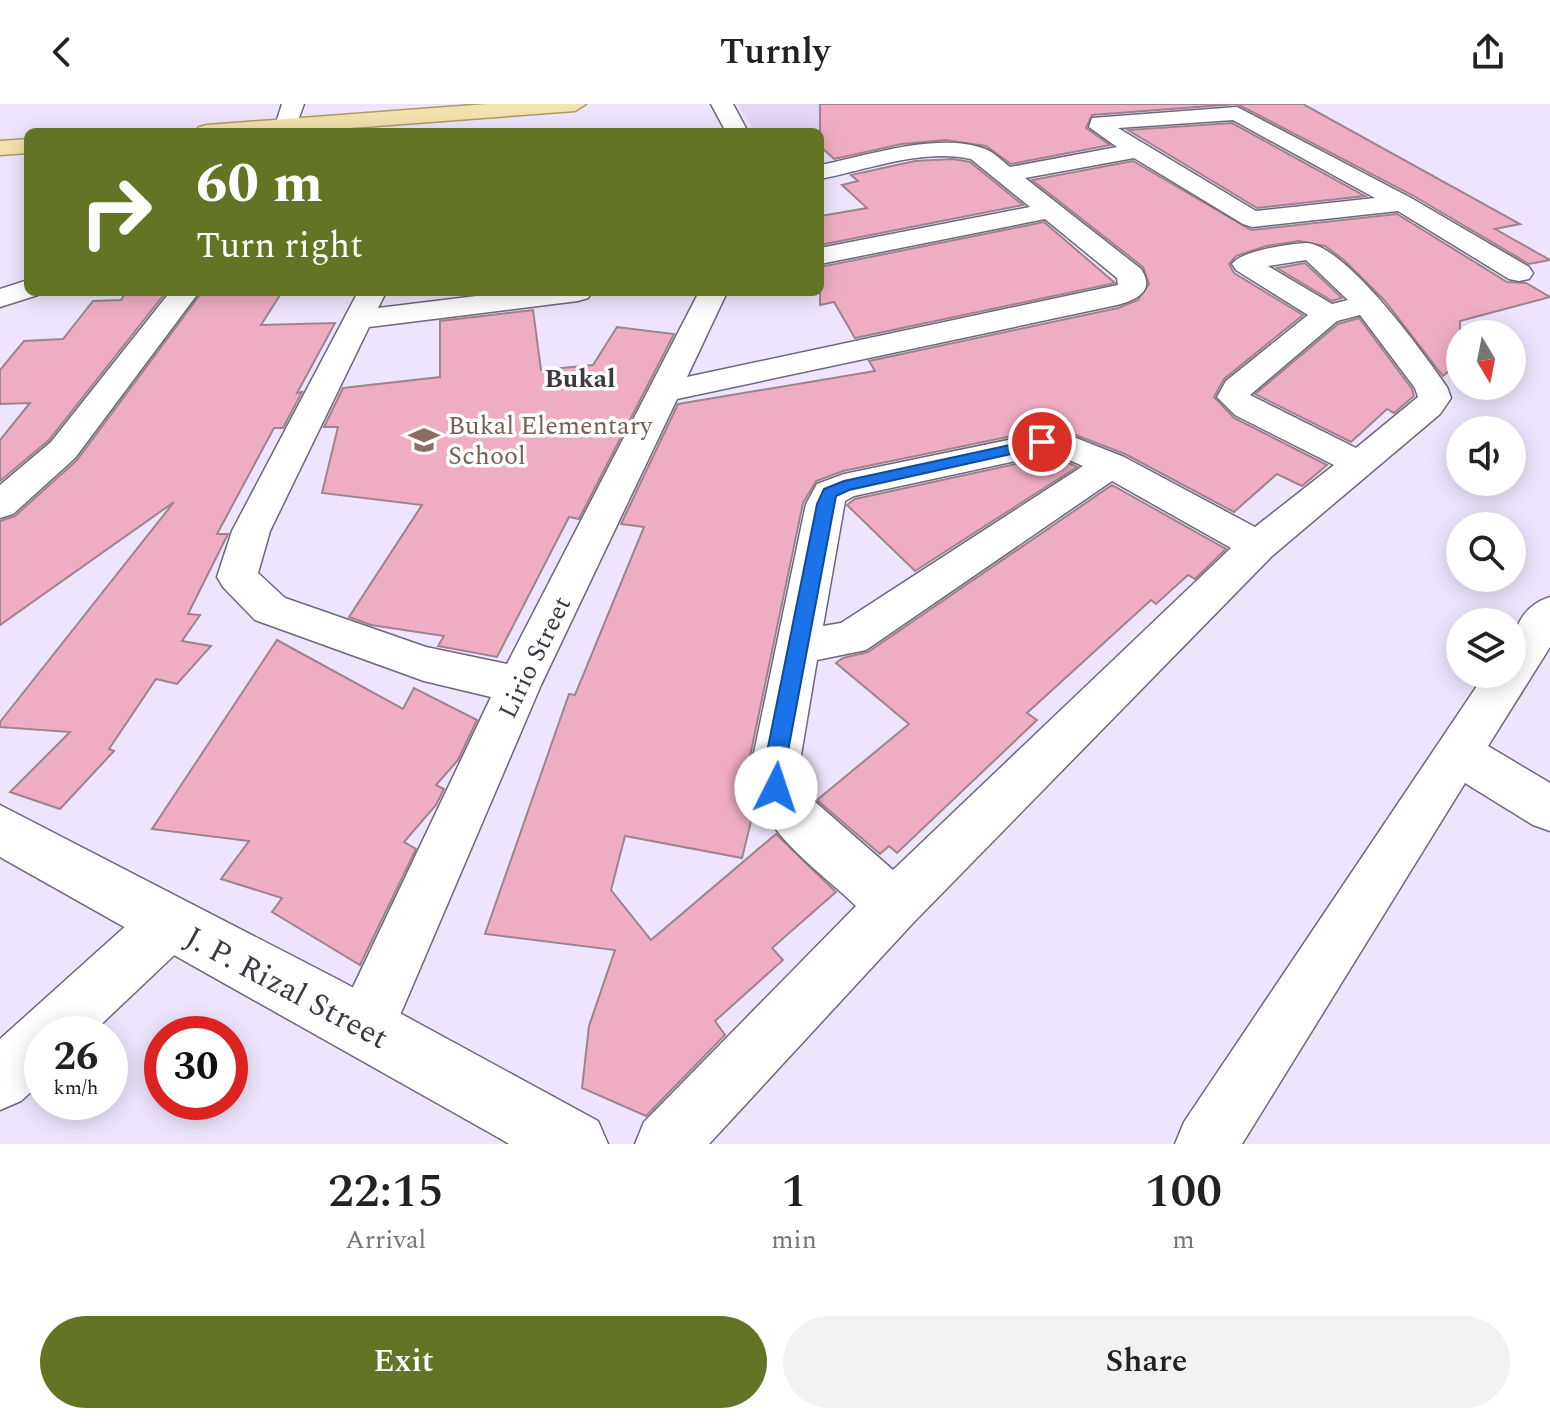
<!DOCTYPE html>
<style>
:root{--surface:#fff;--page:#f2f2f2;--text:#222;--muted:#767676;--accent:#637524}
body{margin:0;font-family:Spectral,serif;background:var(--page);color:var(--text);height:100vh;display:flex;flex-direction:column;font-size:30px;white-space:nowrap}
*{box-sizing:border-box;margin:0}
p{font-size:26px;color:var(--muted)}
.icon{flex:none;width:44px;height:44px;fill:none;stroke:currentColor;stroke-width:2;stroke-linecap:round;stroke-linejoin:round}
.map{position:relative;height:1040px;overflow:hidden}
.panel{display:flex;flex-direction:column;background:var(--surface);flex:1}
.panel>*{flex:none}
.hud{position:absolute;left:24px;top:24px;width:800px;height:168px;border-radius:12px;box-shadow:0 4px 20px #0003;background:#637524;color:#fff;overflow:hidden}
.needle{width:52px;rotate:170deg}
.buttons{position:absolute;left:1446px;top:216px;display:grid;gap:16px}
.buttons a{display:grid;place-items:center;width:80px;height:80px;border-radius:50%;background:var(--surface);box-shadow:0 4px 20px #0003;font-size:40px}
.speed{position:absolute;left:24px;top:912px;display:flex;gap:16px;font-size:40px;font-weight:700;text-align:center}
.speed>*{display:grid;place-content:center;width:104px;height:104px;border-radius:50%;background:var(--surface);box-shadow:0 4px 20px #0003;line-height:1}
.speed small{font-size:20px;font-weight:400}
.speed .limit{border:12px solid #d22;background:#fff;color:#111}
.pin{position:absolute;display:grid;place-items:center;width:68px;height:68px;color:#fff;margin:-34px;border:4px solid #fff;border-radius:50%;box-shadow:0 2px 8px #0007}
.me{position:absolute;width:88px;margin:-44px;rotate:4deg;stroke-linejoin:round;filter:drop-shadow(0 0 6px #0008)}
.turn{display:flex;align-items:center;gap:28px;height:168px;padding:0 40px;font-size:36px}
.turn .icon{width:104px;height:104px;stroke-width:2.5}
.turn b{display:block;font-size:56px;line-height:68px}
.eta{display:flex;justify-content:space-evenly;align-items:center;height:136px;text-align:center}
.eta b{font-size:48px;font-weight:600;line-height:56px}
.cta{display:flex;gap:16px;margin-top:auto;padding:16px 40px}
.cta a{flex:1;height:92px;border-radius:48px;background:var(--accent);color:#fff;font-size:32px;font-weight:600;line-height:92px;text-align:center}
.cta a+a{background:var(--page);color:var(--text)}
header{display:flex;justify-content:space-between;align-items:center;height:104px;padding:0 40px;background:var(--surface);font-size:36px;font-weight:600}
.map>svg:first-child{display:block}
.built{fill:#e2d6f4}
.building{fill:#efadc4;stroke:#9d848c;stroke-width:2}
.lines{fill:none;stroke-linecap:round;stroke-linejoin:round}
.street-casing{stroke:#6e667b;stroke-width:3}
.secondary-casing{stroke:#6e667b;stroke-width:3}
.primary-casing{stroke:#ad9a64;stroke-width:3}
.street{fill:#fff;fill-rule:evenodd}
.secondary{fill:#fff;fill-rule:evenodd}
.primary{fill:#f2e2ad;fill-rule:evenodd}
.route{fill:#1a73e8;stroke:#114b97;stroke-width:2}
.labels{text-anchor:middle;stroke-width:7;stroke-linejoin:round;paint-order:stroke}
.far-quarter-label{font-size:26px;font-weight:bold;fill:#3d3942;stroke:#fff}
.education-label{font-size:26px;fill:#785e54;stroke:#fff;text-anchor:start}
.street-label{font-size:26px;fill:#3d3942;stroke:#fff}
.near-street-label{font-size:32px;fill:#3d3942;stroke:#fff}
</style>
<header><svg class="icon" aria-label="back" viewBox="0 0 24 24"><path d="M15 5l-7 7 7 7"/></svg>Turnly<svg class="icon" aria-label="share" viewBox="0 0 24 24"><path d="M12 15V3M7 8l5-5 5 5M5 13v7h14v-7"/></svg></header>
<div class="map">
<svg width="1550" height="1040" viewBox="0 0 1550 1040">
<rect width="100%" height="100%" fill="#eee5fc"/>
<polygon class="built" points="738,0 904,0 820,28 755,28"/>
<g class="building">
<polygon points="820,0 1237,0 1092,11 1086,24 1110,41 1011,60 986,42 946,36 902,40 834,55 820,42"/>
<polygon points="1237,0 1303,0 1520,120 1495,125 1550,156 1529,160 1412,91"/>
<polygon points="1232,19 1365,92 1257,104 1128,26"/>
<polygon points="953,55 970,58 1023,101 820,141 820,112 867,104 842,81 858,77 851,71 915,57"/>
<polygon points="1133,57 1251,126 1397,110 1507,178 1526,179 1550,193 1460,217 1460,258 1443,272 1385,197 1344,156 1325,142 1299,137 1266,142 1236,152 1229,160 1234,169 1303,211 1224,275 1214,293 1234,314 1327,361 1302,382 1277,370 1234,408 1125,350 1055,323 843,367 816,377 803,399 748,662 756,697 742,754 625,732 611,786 651,836 776,730 836,788 772,844 783,856 715,917 725,931 646,1012 582,984 589,922 615,846 485,830 569,590 575,591 644,423 621,420 678,300 875,267 869,257 1118,204 1138,196 1149,180 1143,163 1032,76"/>
<polygon points="1044,118 1115,179 855,234 834,198 820,201 820,163"/>
<polygon points="1305,159 1342,194 1332,197 1277,164"/>
<polygon points="126,188 166,188 49,336 0,377 0,336 30,299 0,300 0,266 24,237 63,235 93,197 121,196"/>
<polygon points="202,188 282,188 261,221 335,219 297,289 302,288 283,324 274,324 217,430 228,430 188,510 200,511 182,537 211,542 177,580 156,575 109,645 114,647 60,705 10,688 70,628 0,623 0,618 174,398 0,521 0,417 15,412 77,356"/>
<polygon points="533,206 541,266 593,261 617,223 674,230 579,415 569,413 497,553 438,542 444,532 371,521 349,513 422,401 322,389 338,323 324,323 343,284 440,273 440,217"/>
<polygon points="1359,214 1412,285 1414,292 1394,309 1387,305 1351,338 1255,290 1338,220"/>
<polygon points="1053,352 1077,363 915,467 847,401 855,395"/>
<polygon points="1112,381 1226,445 1195,475 1188,471 1156,500 1151,496 1027,609 1037,616 897,749 889,742 880,750 817,696 909,620 836,559 843,554 868,548"/>
<polygon points="277,536 403,605 414,584 477,616 458,656 436,681 444,685 436,701 404,738 416,745 360,861 272,808 282,794 221,775 249,737 152,725"/>
</g>
<g class="lines">
<g class="street-casing">
<g id="street">
<polygon points="282,0 304,0 294,27 278,27 275,22"/>
<polygon points="711,0 733,0 748,28 726,28"/>
<path d="M1237,3L1411,94L1529,163L1533,169L1529,175L1519,177L1509,175L1398,107L1252,123L1243,120L1134,54L1025,74L1141,165C1156,187 1136,196 1117,201L677,295L541,581L386,944L365,952L344,944L336,923L344,902L491,593L424,577L255,516L223,483L217,473L232,427L358,188H386L378,204L509,188H592L588,194L578,197L369,223L270,427L258,469L285,494L426,543L507,560L699,188H727L687,273L1118,181L1117,174L1045,115L820,160V144L1030,103L971,55C924,44 866,66 820,75V61C866,52 939,27 985,45C994,48 1002,57 1010,63L1117,43L1089,23L1092,14ZM1233,16L1375,94L1256,107L1118,24Z"/>
<path d="M1307,139C1347,143 1423,248 1447,283L1451,294L1440,310L1272,452L913,819L709,1040H635L644,1018L856,802C816,763 753,724 751,663L806,400L817,380L844,370L1056,326L1124,353L1255,423L1334,361L1235,311L1217,293L1226,277L1308,211L1236,166L1232,160C1242,146 1290,140 1307,139ZM1306,156L1348,196L1332,200L1268,162ZM1360,211L1415,284L1418,293L1356,344L1250,291L1337,217ZM1053,349L1083,362L841,519L823,522L845,397L854,392ZM1112,377L1231,444L893,766L805,689L800,680L799,663L817,556L866,546Z"/>
<polygon points="28,176 28,188 40,188 38,191 0,203 0,185"/>
<polygon points="170,188 199,188 75,354 13,410 0,414 0,381 51,338"/>
<path d="M1550,493V543L1488,642L1550,679V727L1533,721L1465,679L1242,1040H1175L1184,1018L1485,570H1512C1512,537 1513,505 1550,493Z"/>
<polygon points="168,793 187,801 195,820 187,839 91,930 42,930 42,978 21,997 0,1006 0,935 149,801"/>
</g>
</g>
<g class="secondary-casing">
<polygon id="secondary" points="0,701 339,876 598,1017 608,1040 509,1040 499,1034 0,753"/>
</g>
<g class="primary-casing">
<g id="primary">
<polygon points="487,0 586,0 575,7 297,28 195,28 199,23 207,21"/>
<polygon points="28,35 28,49 0,51 0,37"/>
</g>
</g>
<use href="#street" class="street"/>
<use href="#secondary" class="secondary"/>
<use href="#primary" class="primary"/>
</g>
<polygon class="route" points="1042,334 1049,338 1047,342 849,386 836,392 785,663 786,684 783,691 776,693 768,691 764,663 817,400 824,385 844,377"/>
<defs>
<g id="school-bare" transform="scale(2.4)"><path d="M0-5L7-2L0 1L-7-2ZM-4 1L0 2.5L4 1V4Q0 6-4 4Z" fill="#8d6e63" stroke="#fff" stroke-width="2.5" paint-order="stroke"/></g>
</defs>
<g fill-rule="evenodd">
<use href="#school-bare" x="424" y="336"/>
</g>
<g class="labels">
<g class="far-quarter-label">
<text x="580" y="283">Bukal</text>
</g>
<g class="education-label">
<text x="448" y="330">Bukal Elementary<tspan x="448" dy="30">School</tspan></text>
</g>
<g class="street-label">
<text transform="translate(534 553) rotate(-64)" y="9">Lirio Street</text>
</g>
<g class="near-street-label">
<text transform="translate(287 883) rotate(28)" y="11">J. P. Rizal Street</text>
</g>
</g>
</svg>
<div class="buttons">
<a><svg class="needle" viewBox="-14 -14 28 28"><path d="M0-13l5 13h-10z" fill="#e53935"/><path d="M0 13l5-13h-10z" fill="#767676"/></svg></a>
<a><svg class="icon" aria-label="sound" viewBox="0 0 24 24"><path d="M4 9h4l5-4v14l-5-4H4zM17 9q2 3 0 6"/></svg></a>
<a><svg class="icon" aria-label="search" viewBox="0 0 24 24"><circle cx="10" cy="10" r="6"/><path d="M15 15l6 6"/></svg></a>
<a><svg class="icon" aria-label="layers" viewBox="0 0 24 24"><path d="M12 4l9 5-9 5-9-5zM3 14l9 5 9-5"/></svg></a>
</div>
<div class="speed"><div>26<small>km/h</small></div><div class="limit">30</div></div>
<div class="pin" style="left:1042px;top:338px;background:#d93025"><svg class="icon" aria-label="arrive" viewBox="0 0 24 24"><path d="M6 21V4h12l-3 4 3 4H6"/></svg></div>
<svg class="me" style="left:776px;top:684px" viewBox="-20 -20 40 40"><circle r="19" fill="#fff"/><path d="M0-13L10 11 0 6-10 11z" fill="#1a73e8"/></svg>
<div class="hud">
<div class="turn"><svg class="icon" aria-label="right" viewBox="0 0 24 24"><path d="M7 20v-9h11M14 6l5 5-5 5"/></svg><div><b>60 m</b>Turn right</div></div>
</div>
</div>
<section class="panel">
<div class="eta">
<div><b>22:15</b><p>Arrival</p></div>
<div><b>1</b><p>min</p></div>
<div><b>100</b><p>m</p></div>
</div>
<div class="cta"><a>Exit</a><a>Share</a></div>
</section>
